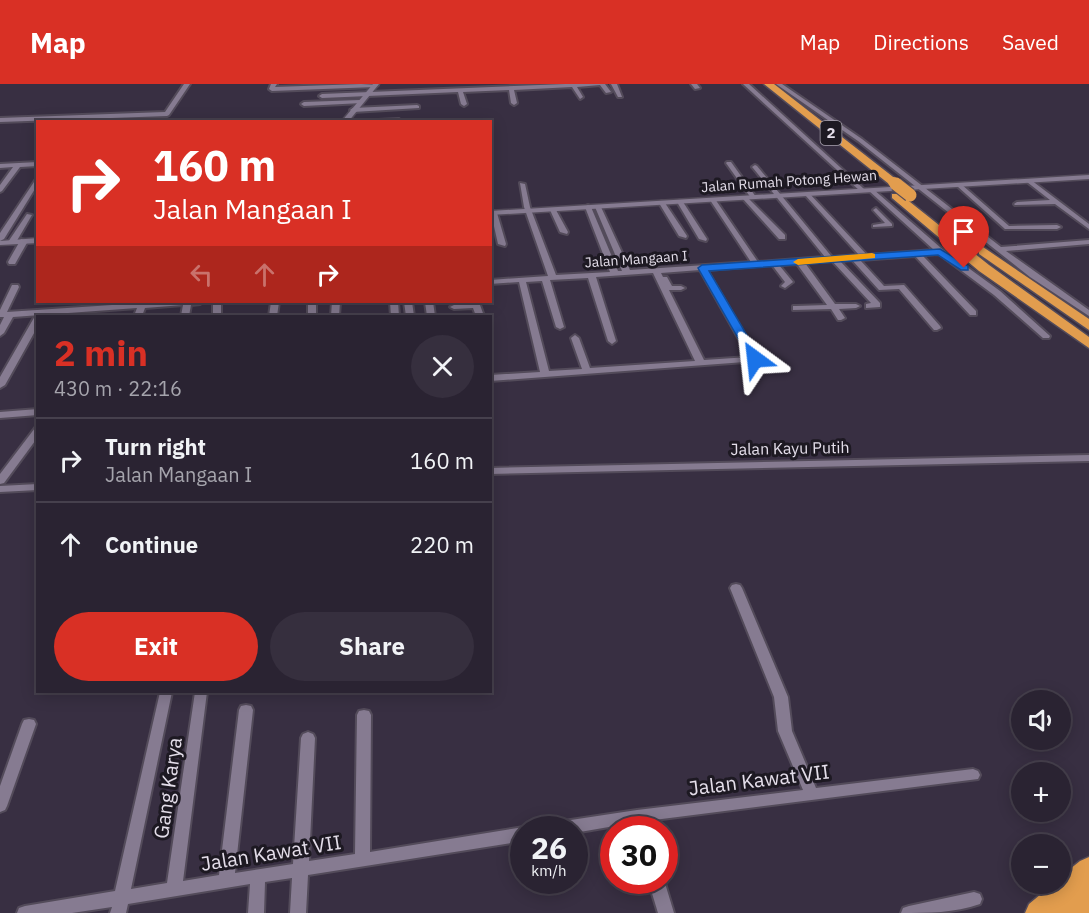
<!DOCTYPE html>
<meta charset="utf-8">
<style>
:root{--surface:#2a2332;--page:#362f3e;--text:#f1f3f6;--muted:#a5a4ac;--line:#46404d;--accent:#d93025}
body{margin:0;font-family:"IBM Plex Sans",sans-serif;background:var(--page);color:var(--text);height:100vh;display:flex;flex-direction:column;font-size:22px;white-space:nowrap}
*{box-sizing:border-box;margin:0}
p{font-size:20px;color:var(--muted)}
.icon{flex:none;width:33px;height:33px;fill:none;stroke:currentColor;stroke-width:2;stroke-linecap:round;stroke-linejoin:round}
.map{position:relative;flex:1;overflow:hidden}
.drawer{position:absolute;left:36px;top:231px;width:456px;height:378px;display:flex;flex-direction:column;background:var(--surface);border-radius:0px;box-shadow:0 3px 15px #0003,0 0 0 2px var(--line)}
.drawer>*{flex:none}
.top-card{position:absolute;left:36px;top:36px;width:456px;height:183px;border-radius:0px;box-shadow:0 3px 15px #0003,0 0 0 2px var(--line);background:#d93025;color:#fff;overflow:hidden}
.buttons{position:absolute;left:1011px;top:606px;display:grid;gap:12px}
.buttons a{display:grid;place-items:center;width:60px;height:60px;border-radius:50%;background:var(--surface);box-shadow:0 3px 15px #0003,0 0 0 2px var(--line);font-size:30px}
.speed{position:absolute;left:510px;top:732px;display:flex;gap:12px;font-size:30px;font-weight:700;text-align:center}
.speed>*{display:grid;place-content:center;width:78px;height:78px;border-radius:50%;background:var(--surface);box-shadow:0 3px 15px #0003,0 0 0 2px var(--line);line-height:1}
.speed small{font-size:15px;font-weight:400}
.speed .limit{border:9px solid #d22;background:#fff;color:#111}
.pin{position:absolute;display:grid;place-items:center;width:51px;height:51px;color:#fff;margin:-62px -26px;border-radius:50% 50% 50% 0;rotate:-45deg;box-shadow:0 0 6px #0007}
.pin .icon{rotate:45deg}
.me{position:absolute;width:66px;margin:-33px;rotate:330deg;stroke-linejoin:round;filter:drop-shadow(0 0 4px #0008)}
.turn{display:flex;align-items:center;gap:21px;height:126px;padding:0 18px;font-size:27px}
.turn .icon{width:78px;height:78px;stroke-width:2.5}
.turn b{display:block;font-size:42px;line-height:51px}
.lanes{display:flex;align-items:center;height:57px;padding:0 18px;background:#0003;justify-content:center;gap:30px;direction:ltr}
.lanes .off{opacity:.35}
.round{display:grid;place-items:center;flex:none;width:63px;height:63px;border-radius:32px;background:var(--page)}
.overview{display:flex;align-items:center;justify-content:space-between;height:102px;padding:0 18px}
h1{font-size:36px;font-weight:800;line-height:45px;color:var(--accent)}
.button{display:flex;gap:12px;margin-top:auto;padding:12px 18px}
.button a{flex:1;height:69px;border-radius:36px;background:var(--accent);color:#fff;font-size:24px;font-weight:800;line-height:69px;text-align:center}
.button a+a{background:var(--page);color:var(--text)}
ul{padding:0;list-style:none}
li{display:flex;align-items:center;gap:18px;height:84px;padding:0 18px;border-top:2px solid var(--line)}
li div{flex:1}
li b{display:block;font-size:22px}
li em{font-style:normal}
header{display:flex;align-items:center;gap:36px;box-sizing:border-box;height:84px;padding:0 30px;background:var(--accent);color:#fff}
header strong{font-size:28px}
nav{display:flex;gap:33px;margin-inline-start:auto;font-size:21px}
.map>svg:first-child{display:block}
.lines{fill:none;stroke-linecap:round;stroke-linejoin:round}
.minor-casing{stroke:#534b5a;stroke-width:4}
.tertiary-casing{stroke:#534b5a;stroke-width:3}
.motorway-casing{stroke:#534b5a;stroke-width:3}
.minor{fill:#867b91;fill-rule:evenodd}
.tertiary{fill:#867b91;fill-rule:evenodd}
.motorway{fill:#e29d4e;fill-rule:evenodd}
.motorway-bridge-far1-casing{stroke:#534b5a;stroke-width:11;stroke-linecap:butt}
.motorway-bridge-casing{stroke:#534b5a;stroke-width:15;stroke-linecap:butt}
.motorway-bridge-far1{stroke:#e29d4e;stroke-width:10}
.motorway-bridge{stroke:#e29d4e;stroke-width:13}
.route{fill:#1a73e8;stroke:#114b97;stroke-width:1.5}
.slow{fill:#f59e0b}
.labels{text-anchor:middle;stroke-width:6;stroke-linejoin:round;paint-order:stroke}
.far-street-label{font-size:14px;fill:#e4deea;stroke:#1d1922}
.shield{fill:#1d1922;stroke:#a8a3ae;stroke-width:1.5}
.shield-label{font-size:15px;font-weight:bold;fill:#e4deea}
.street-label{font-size:16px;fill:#e4deea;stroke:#1d1922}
.near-street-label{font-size:20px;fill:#e4deea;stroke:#1d1922}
</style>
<header>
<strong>Map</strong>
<nav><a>Map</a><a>Directions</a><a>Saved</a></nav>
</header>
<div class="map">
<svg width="1089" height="829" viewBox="0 0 1089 829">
<rect width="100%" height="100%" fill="#382f42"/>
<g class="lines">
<g class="minor-casing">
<g id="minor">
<polygon points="184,0 190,0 169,31 167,32 0,38 0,34 165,28"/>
<polygon points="271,0 277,0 275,3 361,0 378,1 375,3 272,7 269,5"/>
<polygon points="565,0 605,0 611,8 606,9 600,1 577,3 583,13 580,15 572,3 514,6 517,19 514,21 511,19 509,6 463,8 467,20 464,22 461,20 458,8 322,14 319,12 322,10"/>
<polygon points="611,0 617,0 622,13 618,13"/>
<polygon points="691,0 697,0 700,4 695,5"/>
<polygon points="743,0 749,0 864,105 864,107 860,107"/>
<polygon points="776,0 782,0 862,55 1001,163 1089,156 1089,160 1006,167 1089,226 1089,232 1030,193 858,57"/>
<polygon points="360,16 362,19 304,22 301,20 304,18"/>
<polygon points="417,21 419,22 419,24 353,28 350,26 353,24"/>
<polygon points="399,35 401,38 376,38 378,36"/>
<polygon points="38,78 38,82 20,83 2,107 0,108 0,101 13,83 0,84 0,80"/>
<polygon points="727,78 731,78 756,113 755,114 751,114 726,79"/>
<path d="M755,81L757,82L832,173L859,171L805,111V109H809L867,171L934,166L868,106L873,105L941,164L1000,207L1050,252L1049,254H1043L994,211L939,170L922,171L976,227V231H970L915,172L860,176L884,202L904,201L940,242L941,244L937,246H934L899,205L879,206L852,176L840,177L880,219V223L866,224V220L871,219L832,177L805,179L835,220H856L860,222L856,224L839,225L845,234L841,236H838L831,225L793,226V222H796L827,221L797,180L779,181L793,198L785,204L781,202L785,198L772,181L707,186L759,275L758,277L490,297V291L540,288L519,198L490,200V196L548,192L524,123L520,99L525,100L530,123L556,191L610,188L585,123L588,121L591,123L618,187H622L595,123L596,122L601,123L630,186L751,178L710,116L713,114L715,115L758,178L825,173L753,84L752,83ZM700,186L749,273L704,276L669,206H681L685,204L681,202H672L667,193H663L661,189ZM653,189L695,277L590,284L579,254L575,251L571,254L582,285L549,287L526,198L542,197L556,243L560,245L564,243L550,196L588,194L608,257L612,260L616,257L596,193Z"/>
<polygon points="38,92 38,100 4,155 0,157 0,149"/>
<polygon points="1027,96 1031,96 1089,140 1089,145 1055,120 1015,121 1014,120 1017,118 1050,116 1027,98"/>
<polygon points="957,100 961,100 1009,142 1057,141 1061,143 1057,145 1005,145 957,102"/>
<polygon points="743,113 747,113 785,151 785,155 779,155 743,115"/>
<polygon points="680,116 683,118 707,155 706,157 699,155 677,118"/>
<polygon points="662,117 665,119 687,152 686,154 679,152 659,119"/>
<polygon points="876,124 892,140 892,142 873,143 873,141 885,139 873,126"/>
<polygon points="551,125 556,126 568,148 567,150 560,148 550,126"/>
<polygon points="494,127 497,129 506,160 505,162 498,160 491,129"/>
<polygon points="27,130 32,131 15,160 9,160 8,158"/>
<polygon points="21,155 28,157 15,180 9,180 8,178"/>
<polygon points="12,201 18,201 19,203 7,228 142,219 201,218 200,220 191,221 189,232 181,232 183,221 145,224 142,232 134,232 137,224 13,233 4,249 0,252 0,241 4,233 0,233 0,226"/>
<rect x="213" y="218" width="8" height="14"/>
<polygon points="271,218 279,218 277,232 269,232"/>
<rect x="308" y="218" width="8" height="14"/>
<polygon points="332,218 340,218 339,232 331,232"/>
<polygon points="390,218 398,218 399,232 391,232"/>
<polygon points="404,218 412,218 414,232 406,232"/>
<polygon points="425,218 433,218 435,232 427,232"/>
<polygon points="476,219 480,221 484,232 476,232 473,224 454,225 450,223 454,221"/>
<polygon points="35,232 41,232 38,232 38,242 5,301 0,304 0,293"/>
<polygon points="38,325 38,331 0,334 0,328"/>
<polygon points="38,343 38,353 4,399 0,400 0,390 35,344"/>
<polygon points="1089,371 1089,377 490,390 490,384"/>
<polygon points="38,400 38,406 0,408 0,402"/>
<polygon points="736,500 740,501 742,504 788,613 792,647 816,704 973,685 978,687 980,691 978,695 646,737 648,746 633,746 632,739 574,749 574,746 544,746 546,741 551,739 637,726 803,706 778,647 774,613 730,504 732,501"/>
<polygon points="160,608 172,608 131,805 167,799 195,608 207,608 183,797 219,791 239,626 241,622 246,621 251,622 253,626 235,789 293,780 301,654 303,650 308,648 313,650 315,654 309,777 355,770 357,631 359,627 364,626 369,627 371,631 370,768 524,743 529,746 524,746 524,757 308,791 306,829 290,829 292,794 265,798 264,829 248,829 250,800 128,820 126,829 110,829 112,823 72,829 17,829 19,824 25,822 115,807"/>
<polygon points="29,635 34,636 36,640 7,722 5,726 0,728 0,702 22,640 24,636"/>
<polygon points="648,796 664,796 674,829 658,829"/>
<path d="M974,808L980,810L982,815L980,820C954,829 928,829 901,829L903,824L909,822Z"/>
</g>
</g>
<g class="tertiary-casing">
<g id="tertiary">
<polygon points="373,0 379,0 348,38 341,38"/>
<polygon points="1089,91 1089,95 490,131 490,127"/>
<polygon points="38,154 38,159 0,161 0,157"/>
</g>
</g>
<g class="motorway-casing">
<g id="motorway">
<polygon points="764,0 774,0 897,96 897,100 889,100"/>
<polygon points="892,110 900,110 989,181 1089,253 1089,264 979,187 892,114"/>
<polygon points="983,163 1089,235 1089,246 979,170 979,164"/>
<polygon points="1089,773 1089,829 1025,829 1029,820 1053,800 1060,800 1060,793 1080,777"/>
</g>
</g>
<use href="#minor" class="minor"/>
<use href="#tertiary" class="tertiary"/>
<use href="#motorway" class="motorway"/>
<g class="motorway-bridge-far1-casing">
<polyline id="motorway-bridge-far1" points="893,98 898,102"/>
</g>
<g class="motorway-bridge-casing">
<polyline id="motorway-bridge" points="896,100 910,111"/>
</g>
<use href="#motorway-bridge-far1" class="motorway-bridge-far1"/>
<use href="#motorway-bridge" class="motorway-bridge"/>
</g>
<polygon class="route" points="940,165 968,182 968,186 961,186 938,171 709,187 761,275 755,278 750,275 698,184 702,181"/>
<polygon class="slow" points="872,169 875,170 875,174 798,181 793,178 798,175"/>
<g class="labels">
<g class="far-street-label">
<text transform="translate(789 97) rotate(-4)" y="5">Jalan Rumah Potong Hewan</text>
<text transform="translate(636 175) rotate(-4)" y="5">Jalan Mangaan I</text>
</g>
<rect class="shield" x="820.5" y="37" width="21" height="24" rx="4.5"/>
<g class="shield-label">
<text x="831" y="54">2</text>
</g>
<g class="street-label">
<text transform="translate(790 364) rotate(-1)" y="6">Jalan Kayu Putih</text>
</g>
<g class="near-street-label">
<text transform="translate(759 696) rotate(-7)" y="7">Jalan Kawat VII</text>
<text transform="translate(168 704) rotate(-82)" y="7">Gang Karya</text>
<text transform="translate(271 769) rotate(-9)" y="7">Jalan Kawat VII</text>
</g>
</g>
</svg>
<div class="buttons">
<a><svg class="icon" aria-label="sound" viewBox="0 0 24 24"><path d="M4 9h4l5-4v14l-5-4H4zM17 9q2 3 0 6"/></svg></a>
<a>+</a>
<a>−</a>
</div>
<div class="speed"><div>26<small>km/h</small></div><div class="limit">30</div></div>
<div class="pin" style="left:964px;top:184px;background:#d93025"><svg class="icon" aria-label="arrive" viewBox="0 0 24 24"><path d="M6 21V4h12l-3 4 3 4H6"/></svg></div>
<svg class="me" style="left:755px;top:275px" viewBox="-20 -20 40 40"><path d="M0-17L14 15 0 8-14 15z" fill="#1a73e8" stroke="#fff" stroke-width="4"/></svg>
<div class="top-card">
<div class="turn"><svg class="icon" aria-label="right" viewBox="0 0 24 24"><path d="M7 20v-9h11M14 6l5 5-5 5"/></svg><div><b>160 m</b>Jalan Mangaan I</div></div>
<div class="lanes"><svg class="icon off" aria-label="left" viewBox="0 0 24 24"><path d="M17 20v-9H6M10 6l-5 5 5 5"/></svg><svg class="icon off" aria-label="ahead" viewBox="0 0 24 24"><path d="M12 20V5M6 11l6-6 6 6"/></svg><svg class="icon" aria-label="right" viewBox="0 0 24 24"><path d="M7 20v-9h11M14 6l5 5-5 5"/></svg></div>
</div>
<section class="drawer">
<div class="overview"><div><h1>2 min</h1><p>430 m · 22:16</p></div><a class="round"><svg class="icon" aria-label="close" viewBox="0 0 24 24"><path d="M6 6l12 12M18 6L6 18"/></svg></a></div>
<ul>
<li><svg class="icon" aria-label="right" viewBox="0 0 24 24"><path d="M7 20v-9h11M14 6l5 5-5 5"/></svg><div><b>Turn right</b><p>Jalan Mangaan I</p></div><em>160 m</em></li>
<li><svg class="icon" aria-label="ahead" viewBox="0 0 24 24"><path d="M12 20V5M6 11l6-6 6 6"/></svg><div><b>Continue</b></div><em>220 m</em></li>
</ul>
<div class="button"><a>Exit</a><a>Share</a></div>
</section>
</div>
